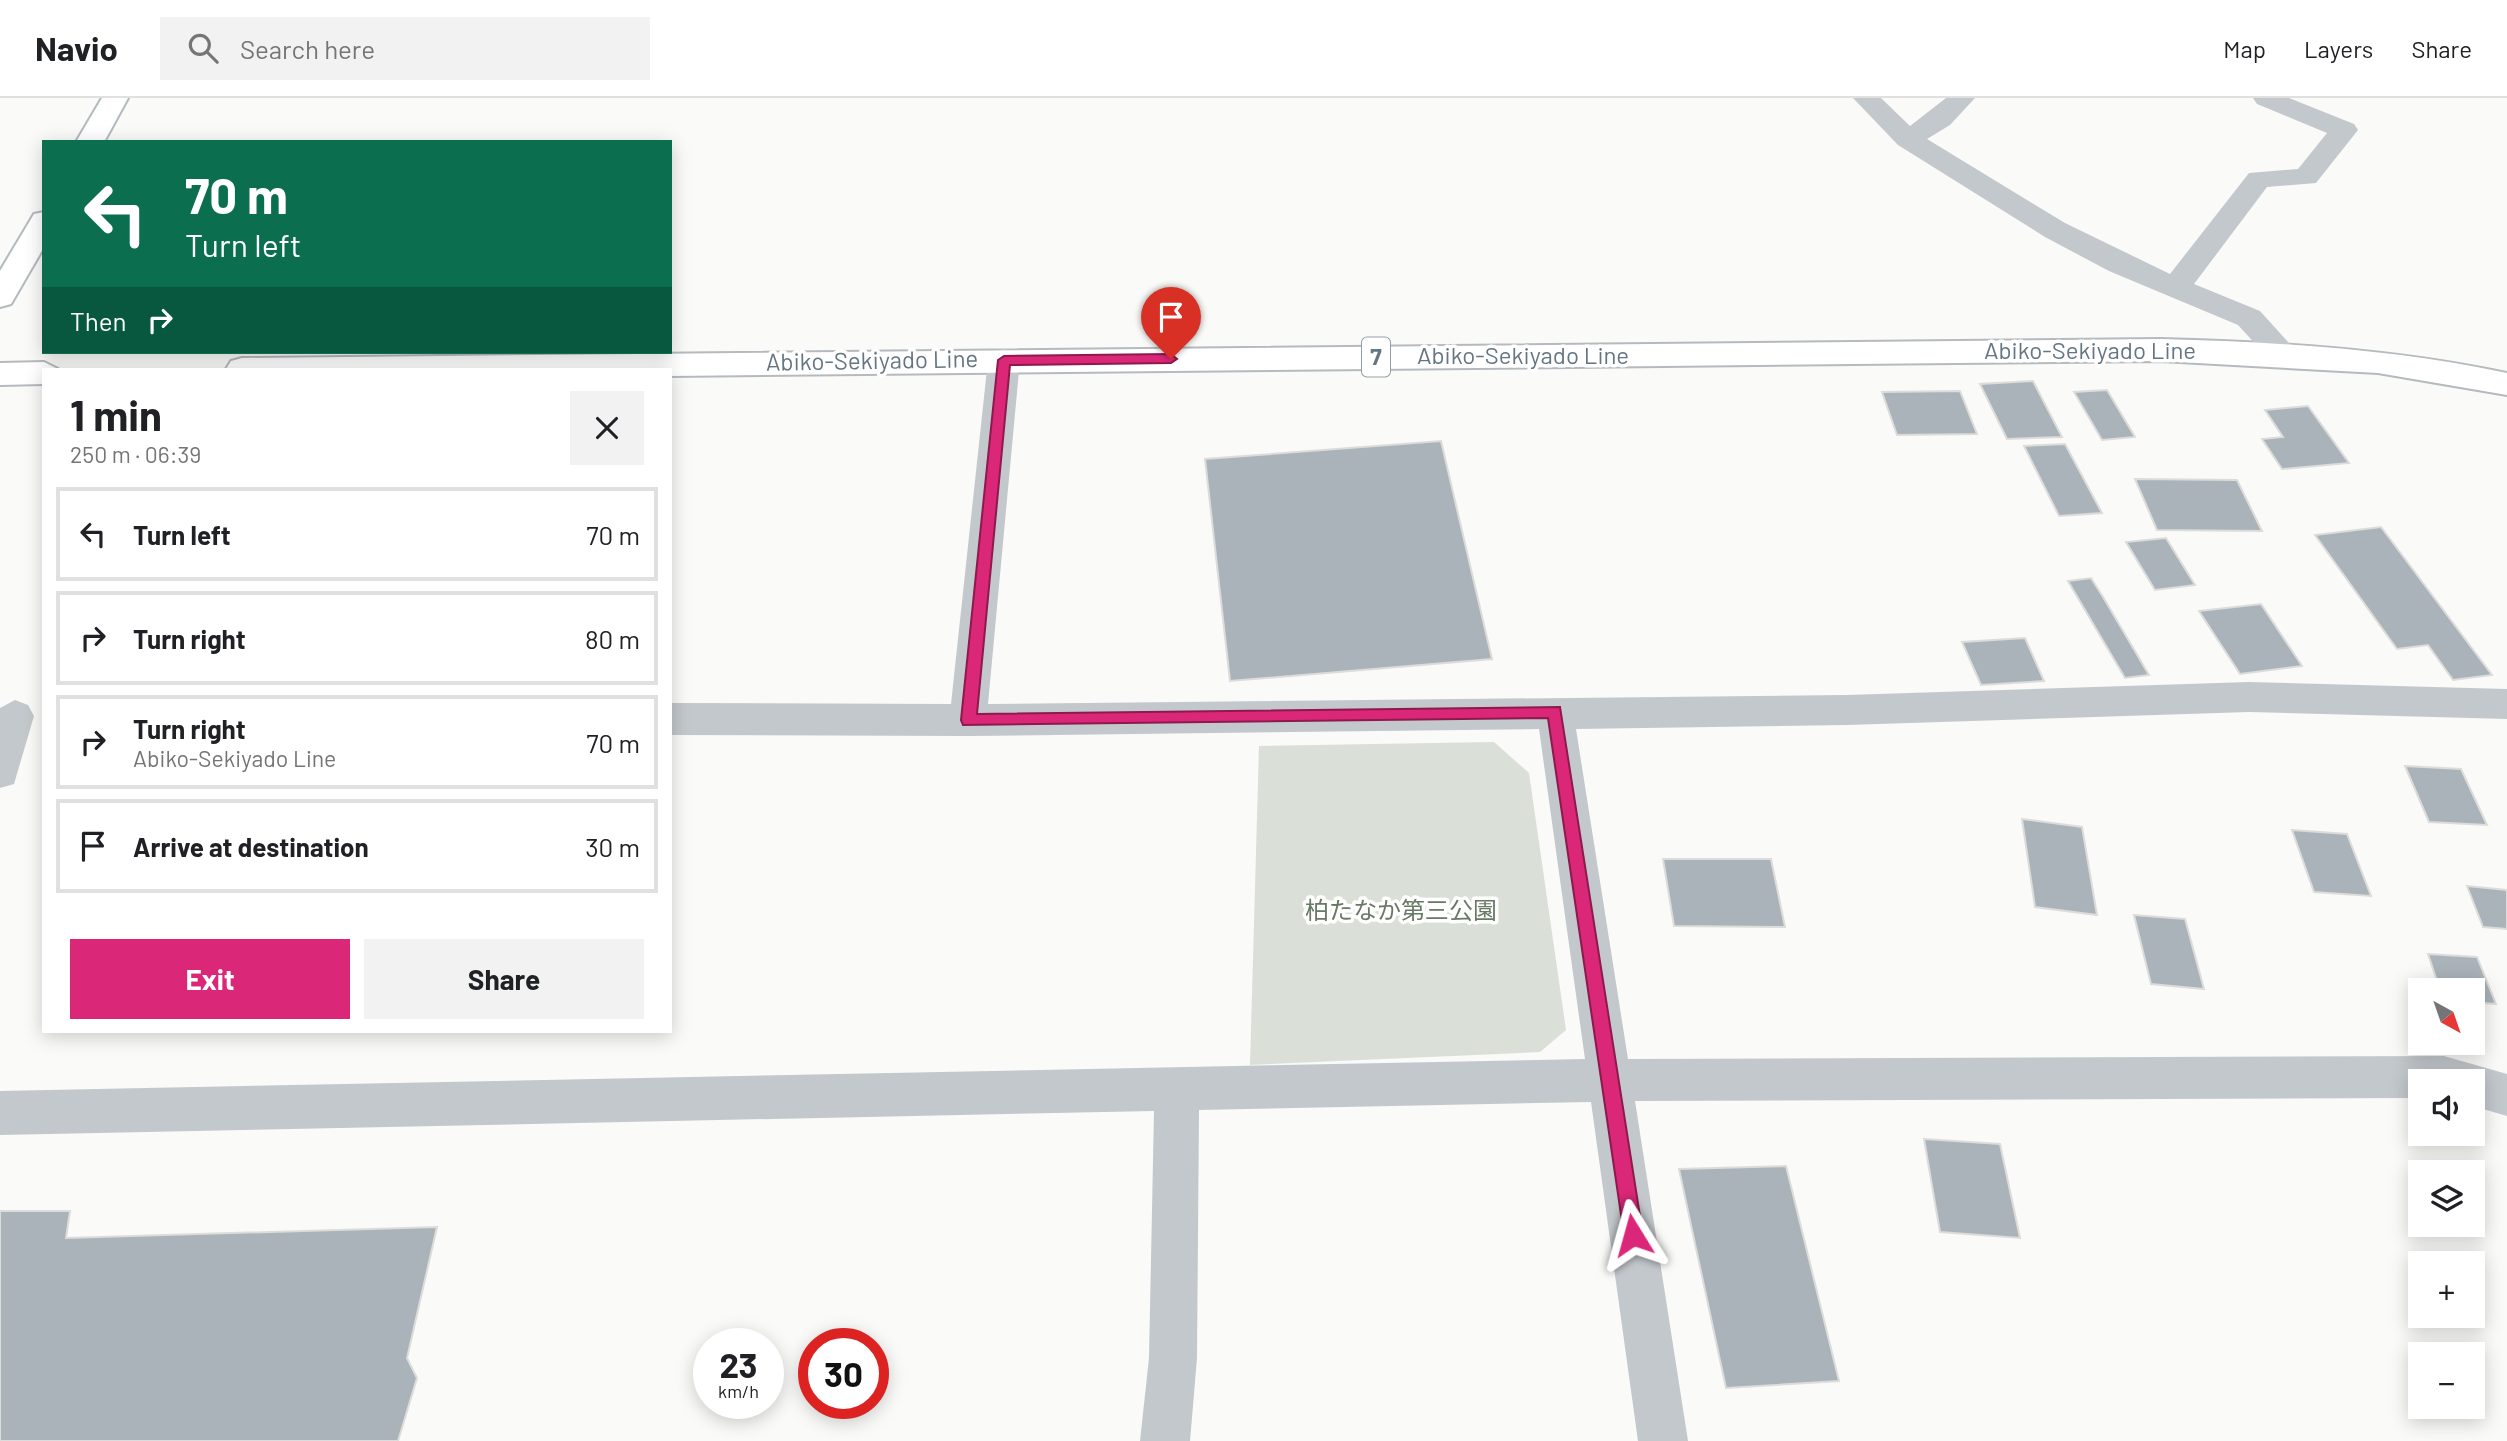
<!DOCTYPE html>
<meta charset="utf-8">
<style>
:root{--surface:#fff;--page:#f2f2f2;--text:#202124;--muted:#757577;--line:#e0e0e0;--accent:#db2777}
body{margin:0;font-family:Barlow,"Noto Sans JP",sans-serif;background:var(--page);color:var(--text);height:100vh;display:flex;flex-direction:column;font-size:26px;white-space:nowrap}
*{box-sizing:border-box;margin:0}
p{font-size:23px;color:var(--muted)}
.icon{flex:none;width:38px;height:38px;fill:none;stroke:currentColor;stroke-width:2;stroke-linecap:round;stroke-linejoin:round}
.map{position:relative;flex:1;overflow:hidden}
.sheet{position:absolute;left:42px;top:270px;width:630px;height:665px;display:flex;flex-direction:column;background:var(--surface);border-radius:0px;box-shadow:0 4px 18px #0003}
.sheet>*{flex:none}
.hud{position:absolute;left:42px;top:42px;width:630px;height:214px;border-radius:0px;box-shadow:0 4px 18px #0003;background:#0b6e4f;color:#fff;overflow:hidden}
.needle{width:46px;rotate:140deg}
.buttons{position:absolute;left:2408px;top:880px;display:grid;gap:14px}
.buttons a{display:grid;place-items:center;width:77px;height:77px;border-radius:0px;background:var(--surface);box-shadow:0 4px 18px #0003;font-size:35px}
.speed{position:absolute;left:693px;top:1230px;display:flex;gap:14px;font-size:35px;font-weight:700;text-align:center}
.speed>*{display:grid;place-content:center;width:91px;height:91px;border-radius:50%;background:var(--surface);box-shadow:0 4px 18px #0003;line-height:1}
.speed small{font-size:18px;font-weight:400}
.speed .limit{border:10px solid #d22;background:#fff;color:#111}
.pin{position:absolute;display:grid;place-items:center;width:60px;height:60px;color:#fff;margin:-72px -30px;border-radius:50% 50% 50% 0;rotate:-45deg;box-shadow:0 0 7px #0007}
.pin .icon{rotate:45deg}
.me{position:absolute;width:77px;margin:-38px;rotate:352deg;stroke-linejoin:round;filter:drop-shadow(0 0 5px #0008)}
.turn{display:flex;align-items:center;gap:24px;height:147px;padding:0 28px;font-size:32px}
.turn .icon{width:91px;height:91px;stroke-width:2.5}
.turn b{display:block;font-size:49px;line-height:60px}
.then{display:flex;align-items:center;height:66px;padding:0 28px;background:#0003;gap:14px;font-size:26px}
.round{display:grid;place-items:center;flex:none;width:74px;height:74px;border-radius:0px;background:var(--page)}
.head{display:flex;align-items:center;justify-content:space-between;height:119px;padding:0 28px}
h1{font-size:42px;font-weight:700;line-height:52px}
.button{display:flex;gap:14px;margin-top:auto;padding:14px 28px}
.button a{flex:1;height:80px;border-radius:0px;background:var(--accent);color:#fff;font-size:28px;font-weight:700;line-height:80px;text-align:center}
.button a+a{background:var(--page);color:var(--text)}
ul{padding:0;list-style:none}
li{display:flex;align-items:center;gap:21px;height:94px;margin:0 14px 10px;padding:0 14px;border:4px solid var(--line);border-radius:0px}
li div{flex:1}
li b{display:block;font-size:26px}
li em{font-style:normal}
header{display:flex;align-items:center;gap:42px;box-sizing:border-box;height:98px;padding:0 35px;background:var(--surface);border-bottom:2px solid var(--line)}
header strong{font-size:33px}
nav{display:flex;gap:38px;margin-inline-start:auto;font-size:24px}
.search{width:490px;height:63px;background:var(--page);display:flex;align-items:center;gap:18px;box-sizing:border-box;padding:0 24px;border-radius:0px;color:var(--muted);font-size:26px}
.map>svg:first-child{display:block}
.green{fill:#dadfd7}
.building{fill:#aab3b9;stroke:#dcdcda;stroke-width:2}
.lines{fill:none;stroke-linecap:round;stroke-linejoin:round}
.secondary-casing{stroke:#b3babf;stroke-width:4}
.primary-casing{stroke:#b5babe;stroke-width:4}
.street{fill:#c3c8cc;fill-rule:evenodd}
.secondary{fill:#fff;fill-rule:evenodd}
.primary{fill:#fff;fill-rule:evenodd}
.route{fill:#db2777;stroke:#8e194d;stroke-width:2}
.labels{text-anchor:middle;stroke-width:7;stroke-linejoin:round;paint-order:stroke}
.shield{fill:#fff;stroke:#939fa8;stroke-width:2}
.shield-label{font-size:23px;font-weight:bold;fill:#657683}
.street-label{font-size:24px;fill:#657683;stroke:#fff}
.park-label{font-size:24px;fill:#687a64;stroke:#fff}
</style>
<header>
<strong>Navio</strong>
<div class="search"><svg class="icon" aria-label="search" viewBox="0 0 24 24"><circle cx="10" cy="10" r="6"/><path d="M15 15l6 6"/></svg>Search here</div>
<nav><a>Map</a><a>Layers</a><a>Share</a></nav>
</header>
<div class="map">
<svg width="2507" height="1343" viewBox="0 0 2507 1343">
<rect width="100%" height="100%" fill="#fafaf8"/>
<polygon class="green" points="1494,644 1529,675 1566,932 1540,954 1250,967 1259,648"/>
<g class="building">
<polygon points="2033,283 2062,339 2007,341 1980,286"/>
<polygon points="2107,292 2135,339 2102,342 2074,294"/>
<polygon points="1960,293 1977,336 1897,337 1882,294"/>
<polygon points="2308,308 2349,365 2282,371 2262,341 2283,339 2265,312"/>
<polygon points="1441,343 1492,561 1230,583 1205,361"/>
<polygon points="2065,346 2102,415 2059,418 2024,348"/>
<polygon points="2135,381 2237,382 2262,433 2157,432"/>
<polygon points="2381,429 2492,577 2453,582 2428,547 2397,551 2315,437"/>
<polygon points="2166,440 2195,487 2155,492 2126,444"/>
<polygon points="2091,480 2103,499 2149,577 2125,580 2068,483"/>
<polygon points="2261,506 2302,568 2240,576 2199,513"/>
<polygon points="2025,540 2044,583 1981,587 1962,544"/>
<polygon points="2405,668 2461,671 2487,727 2429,724"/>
<polygon points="2022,721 2082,729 2097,817 2035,809"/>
<polygon points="2292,732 2347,736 2371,798 2314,794"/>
<polygon points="1663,761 1771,761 1785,829 1674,828"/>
<polygon points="2467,788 2507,792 2507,831 2483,829"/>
<polygon points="2134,817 2185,821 2204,891 2151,886"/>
<polygon points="2428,856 2477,859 2496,906 2473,904 2473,892 2440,892"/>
<polygon points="1924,1041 2000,1046 2020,1140 1940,1134"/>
<polygon points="1786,1068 1839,1283 1726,1290 1679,1071"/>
<polygon points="0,1113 70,1113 66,1140 437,1129 407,1260 417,1280 398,1343 0,1343"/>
</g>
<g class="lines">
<g class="secondary-casing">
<g id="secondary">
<polygon points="102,0 128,0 104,44 76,44"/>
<polygon points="44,114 44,149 11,206 0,209 0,173 34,116"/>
</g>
</g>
<g class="primary-casing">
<g id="primary">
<path d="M2161,241C2278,244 2393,251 2507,275V297L2378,275L2161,263L670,278V271H226L231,263L242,260Z"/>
<polygon points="44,264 58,271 44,271 44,286 0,287 0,265"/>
</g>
</g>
<g class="street">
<polygon points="1853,0 1881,0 1910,28 1946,0 1975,0 1950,27 1927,41 2065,125 2170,176 2249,75 2298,71 2327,35 2257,6 2253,0 2289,0 2354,26 2358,32 2316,85 2267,89 2194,186 2260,213 2298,255 2293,263 2282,266 2271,263 2238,227 2109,173 2045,139 1898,47"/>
<polygon points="1004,251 1015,254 1020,262 988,606 1847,597 2249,584 2507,591 2507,621 2249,614 1847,627 1576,631 1628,961 2444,958 2507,976 2507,1018 2473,1008 2473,984 2420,984 2420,1000 1635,1003 1688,1343 1638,1343 1591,1004 1199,1012 1197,1260 1190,1343 1140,1343 1149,1260 1154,1013 0,1037 0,993 1585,961 1539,631 968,638 670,637 670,605 951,606 988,262 993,254"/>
<polygon points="15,602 28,607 34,618 14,686 0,690 0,610"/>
</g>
<use href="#secondary" class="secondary"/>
<use href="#primary" class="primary"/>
</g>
<polygon class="route" points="1171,256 1177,261 1171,265 1010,267 977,616 1560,609 1643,1137 1640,1144 1633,1146 1627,1144 1624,1137 1548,620 963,627 961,622 998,262 1004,258"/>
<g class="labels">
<rect class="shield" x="1362" y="239.5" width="28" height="39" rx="5"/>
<g class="shield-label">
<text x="1376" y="267">7</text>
</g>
<g class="street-label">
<text x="2090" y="261">Abiko-Sekiyado Line</text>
<text x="1523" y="266">Abiko-Sekiyado Line</text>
<text transform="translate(872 263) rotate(-1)" y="8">Abiko-Sekiyado Line</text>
</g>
<g class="park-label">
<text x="1401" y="821">柏たなか第三公園</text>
</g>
</g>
</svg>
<div class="buttons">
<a><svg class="needle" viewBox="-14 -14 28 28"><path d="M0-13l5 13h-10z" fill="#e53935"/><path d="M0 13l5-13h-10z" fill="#757577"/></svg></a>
<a><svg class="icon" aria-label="sound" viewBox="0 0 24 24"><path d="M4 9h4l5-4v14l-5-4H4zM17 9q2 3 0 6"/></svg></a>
<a><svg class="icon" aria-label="layers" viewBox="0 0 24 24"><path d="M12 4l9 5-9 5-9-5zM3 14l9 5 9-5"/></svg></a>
<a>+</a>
<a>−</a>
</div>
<div class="speed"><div>23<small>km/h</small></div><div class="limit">30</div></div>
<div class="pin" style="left:1171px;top:261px;background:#d93025"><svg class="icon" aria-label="arrive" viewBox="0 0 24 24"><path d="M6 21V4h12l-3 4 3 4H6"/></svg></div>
<svg class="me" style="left:1633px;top:1137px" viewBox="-20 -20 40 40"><path d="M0-17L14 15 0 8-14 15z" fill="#db2777" stroke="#fff" stroke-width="4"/></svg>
<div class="hud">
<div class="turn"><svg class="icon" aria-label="left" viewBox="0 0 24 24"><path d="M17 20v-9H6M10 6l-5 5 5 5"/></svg><div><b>70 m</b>Turn left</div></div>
<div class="then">Then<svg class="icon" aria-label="right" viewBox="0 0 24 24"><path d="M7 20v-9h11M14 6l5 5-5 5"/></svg></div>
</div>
<section class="sheet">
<div class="head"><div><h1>1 min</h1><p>250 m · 06:39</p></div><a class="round"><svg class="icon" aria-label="close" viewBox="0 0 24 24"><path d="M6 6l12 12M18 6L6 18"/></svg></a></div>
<ul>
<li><svg class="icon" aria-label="left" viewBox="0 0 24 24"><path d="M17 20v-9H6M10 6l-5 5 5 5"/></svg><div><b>Turn left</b></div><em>70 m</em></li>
<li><svg class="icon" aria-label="right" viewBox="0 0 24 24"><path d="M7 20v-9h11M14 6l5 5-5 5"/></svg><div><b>Turn right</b></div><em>80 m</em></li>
<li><svg class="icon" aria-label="right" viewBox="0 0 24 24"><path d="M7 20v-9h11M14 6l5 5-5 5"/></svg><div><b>Turn right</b><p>Abiko-Sekiyado Line</p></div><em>70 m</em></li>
<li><svg class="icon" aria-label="arrive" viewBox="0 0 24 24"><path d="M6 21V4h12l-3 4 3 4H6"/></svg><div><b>Arrive at destination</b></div><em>30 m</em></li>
</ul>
<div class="button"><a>Exit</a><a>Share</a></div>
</section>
</div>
